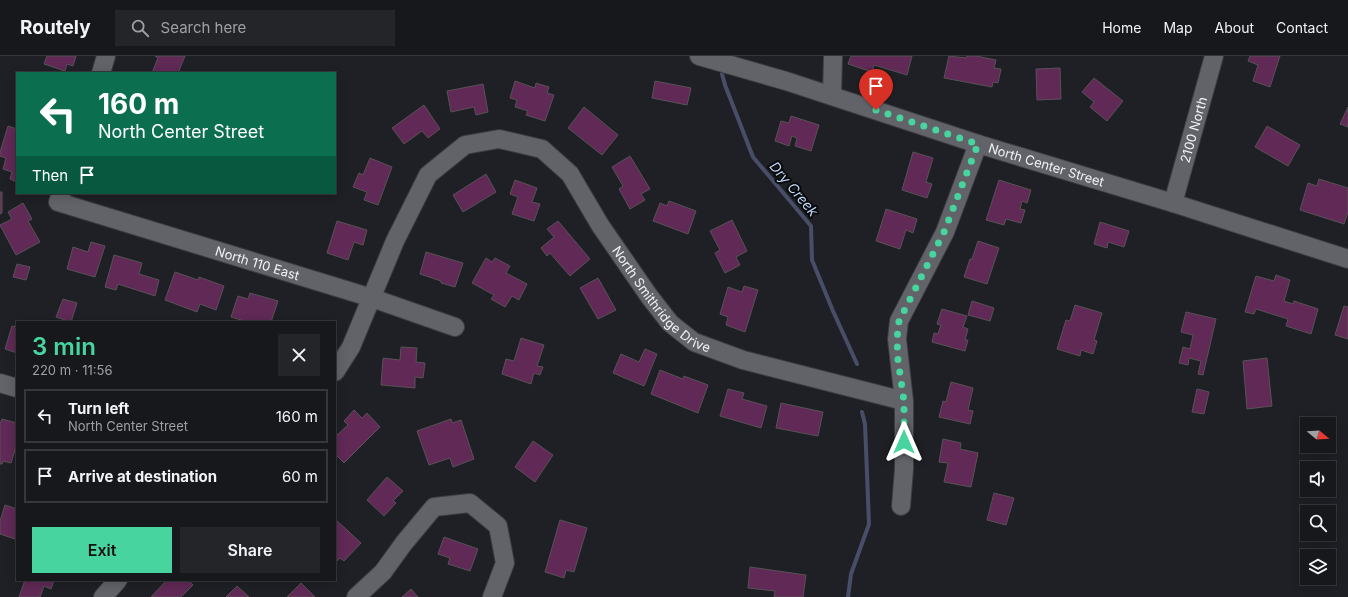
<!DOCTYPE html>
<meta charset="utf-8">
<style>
:root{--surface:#16181c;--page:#232529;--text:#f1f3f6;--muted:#9ea0a3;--line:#35373b;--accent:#47d49e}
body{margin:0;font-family:Inter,sans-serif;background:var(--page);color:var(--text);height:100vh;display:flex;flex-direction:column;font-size:15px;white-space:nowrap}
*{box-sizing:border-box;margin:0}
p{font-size:13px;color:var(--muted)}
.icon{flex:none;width:22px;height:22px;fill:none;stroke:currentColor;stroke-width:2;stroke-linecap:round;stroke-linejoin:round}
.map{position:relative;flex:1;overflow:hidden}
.panel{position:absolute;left:16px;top:265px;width:320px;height:260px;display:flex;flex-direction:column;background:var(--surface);border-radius:0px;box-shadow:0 2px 10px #0003,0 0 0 1px var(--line)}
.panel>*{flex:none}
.hud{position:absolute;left:16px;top:16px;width:320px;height:122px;border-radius:0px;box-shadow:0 2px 10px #0003,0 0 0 1px var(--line);background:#0b6e4f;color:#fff;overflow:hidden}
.needle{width:26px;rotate:108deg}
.tools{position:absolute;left:1300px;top:361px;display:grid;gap:8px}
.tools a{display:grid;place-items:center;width:36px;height:36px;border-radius:0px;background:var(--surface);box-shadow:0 2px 10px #0003,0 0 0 1px var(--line);font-size:20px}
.pin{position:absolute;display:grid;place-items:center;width:34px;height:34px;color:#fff;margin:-41px -17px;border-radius:50% 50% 50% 0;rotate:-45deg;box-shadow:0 0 4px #0007}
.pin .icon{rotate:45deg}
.me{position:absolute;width:44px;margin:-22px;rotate:0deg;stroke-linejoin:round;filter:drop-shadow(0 0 3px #0008)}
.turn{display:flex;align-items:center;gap:14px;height:84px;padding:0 16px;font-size:18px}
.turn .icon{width:52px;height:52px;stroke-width:2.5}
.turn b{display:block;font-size:28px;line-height:34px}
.then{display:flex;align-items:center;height:38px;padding:0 16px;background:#0003;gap:8px;font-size:15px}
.round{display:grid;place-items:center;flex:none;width:42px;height:42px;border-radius:0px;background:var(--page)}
.summary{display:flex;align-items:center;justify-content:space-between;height:68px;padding:0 16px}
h1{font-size:24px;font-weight:600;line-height:30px;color:var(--accent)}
.button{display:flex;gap:8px;margin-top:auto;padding:8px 16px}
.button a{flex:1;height:46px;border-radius:0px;background:var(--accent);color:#111;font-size:16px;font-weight:600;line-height:46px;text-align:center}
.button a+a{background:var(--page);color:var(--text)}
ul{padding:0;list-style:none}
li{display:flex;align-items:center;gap:12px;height:54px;margin:0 8px 6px;padding:0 8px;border:2px solid var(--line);border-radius:0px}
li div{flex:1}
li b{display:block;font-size:15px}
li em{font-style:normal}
header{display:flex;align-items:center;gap:24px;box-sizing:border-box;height:56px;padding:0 20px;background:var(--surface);border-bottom:1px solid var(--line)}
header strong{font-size:19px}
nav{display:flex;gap:22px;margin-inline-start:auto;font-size:14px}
.search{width:280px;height:36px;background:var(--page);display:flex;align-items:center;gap:10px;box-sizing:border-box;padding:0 14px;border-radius:0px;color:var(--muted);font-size:15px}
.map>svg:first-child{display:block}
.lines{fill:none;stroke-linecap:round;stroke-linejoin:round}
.stream{stroke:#484e68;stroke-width:4}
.building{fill:#602956;stroke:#585256}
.minor-casing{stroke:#3b3d41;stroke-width:20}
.minor{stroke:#616369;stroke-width:18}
.route{stroke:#47d49e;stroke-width:7;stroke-dasharray:0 12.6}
.labels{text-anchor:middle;stroke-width:4;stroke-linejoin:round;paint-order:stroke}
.street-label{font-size:13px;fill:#f0f2f5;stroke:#090a0c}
.water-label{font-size:14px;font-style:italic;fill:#c0d7f8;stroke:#090a0c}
</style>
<header>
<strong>Routely</strong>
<div class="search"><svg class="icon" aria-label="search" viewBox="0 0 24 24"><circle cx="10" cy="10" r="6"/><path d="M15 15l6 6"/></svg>Search here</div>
<nav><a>Home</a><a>Map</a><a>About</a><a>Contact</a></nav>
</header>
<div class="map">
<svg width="1348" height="541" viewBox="0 0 1348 541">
<rect width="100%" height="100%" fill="#1e2025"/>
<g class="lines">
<g class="stream">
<polyline points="722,18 725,29 753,101 811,170 812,204 833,255 857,308"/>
<polyline points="848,541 851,518 869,468 865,368 862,356"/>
</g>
</g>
<g class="building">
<polygon points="47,0 76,0 73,10 67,8 65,15 44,8"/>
<polygon points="155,0 185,0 178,17 152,17 158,2"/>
<polygon points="851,0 912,0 907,19 874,9 872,16 848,8"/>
<polygon points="949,0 966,2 967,0 976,0 996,4 994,12 1001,13 998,27 993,26 992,31 944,22"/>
<polygon points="1250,0 1280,0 1270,31 1253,25 1258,9 1248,5"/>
<polygon points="1060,12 1061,43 1037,44 1036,13"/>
<polygon points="1094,22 1123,45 1107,65 1090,51 1094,46 1082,36"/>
<polygon points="515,25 535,32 536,27 549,31 547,37 554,39 545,65 526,59 528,55 515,51 517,44 510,42"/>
<polygon points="655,25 691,32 687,49 652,42"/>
<polygon points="483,28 488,56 476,59 474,51 451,56 447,35"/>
<polygon points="424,49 440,73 428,82 422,75 404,88 392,72"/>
<polygon points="584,51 618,79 602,99 568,72"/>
<polygon points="1348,51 1348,71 1340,68"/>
<polygon points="791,60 819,69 811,95 795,90 797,82 792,80 789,90 775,85 781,65 789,67"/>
<polygon points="8,70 17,73 17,126 10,123 12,116 3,113 6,102 0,100 0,96"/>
<polygon points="1267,70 1300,89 1288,110 1255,91"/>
<polygon points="913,96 933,102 926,126 932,128 927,142 902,134"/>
<polygon points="630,100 650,133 641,138 645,144 630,153 619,133 623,130 612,111"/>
<polygon points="370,102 392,111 378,149 364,144 367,136 353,131 359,117 363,119"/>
<polygon points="486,118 496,136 463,156 453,139"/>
<polygon points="1319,123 1348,132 1348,156 1344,168 1300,154 1308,127 1317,130"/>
<polygon points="515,124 537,132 532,146 540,148 534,165 512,158 518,141 510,138"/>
<polygon points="999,124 1031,134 1027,147 1022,145 1020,153 1025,154 1021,167 1006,163 1004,169 986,164"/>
<polygon points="0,136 2,136 2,157 0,158"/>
<polygon points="669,145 696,155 688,178 653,165 660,147 667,150"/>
<polygon points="23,147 32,163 28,165 40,186 16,199 0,169 12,163 8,156"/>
<polygon points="886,153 917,163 913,177 906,174 900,193 876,185"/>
<polygon points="732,164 747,195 736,201 740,209 725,217 715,197 720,194 710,175"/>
<polygon points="337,165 367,174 363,189 354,186 348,204 327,197"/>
<polygon points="558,165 590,203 570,220 550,197 547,200 541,192 554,181 547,173"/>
<polygon points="1100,166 1129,175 1124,191 1108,186 1107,192 1094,188"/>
<polygon points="978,185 999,192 987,228 964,221 970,203 972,203"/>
<polygon points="91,186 105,190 95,221 67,213 73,191 88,196"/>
<polygon points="426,196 463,207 455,231 441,227 441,225 420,218"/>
<polygon points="114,199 142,207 139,218 159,224 155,240 118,228 116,234 105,231"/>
<polygon points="486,202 492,206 495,202 510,210 506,217 527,228 519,244 512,240 505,251 491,243 494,239 472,227"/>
<polygon points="17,208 30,211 26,224 13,221"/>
<polygon points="175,216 198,224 199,221 224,230 216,254 200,248 197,256 165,244"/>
<polygon points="1276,219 1290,224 1284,245 1293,248 1294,245 1318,253 1311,278 1286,270 1288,263 1256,253 1254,258 1245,256 1256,220 1274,225"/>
<polygon points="598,222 616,254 598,263 580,232"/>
<polygon points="744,230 758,234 745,276 726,269 728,261 720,258 728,231 742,236"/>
<polygon points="250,237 278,245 271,266 263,265 263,266 248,266 231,261 238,240 248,243"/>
<polygon points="63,243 77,247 71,266 56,261"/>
<polygon points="972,245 994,252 990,265 968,259"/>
<polygon points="1075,249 1102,257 1094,284 1097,285 1093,298 1081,294 1080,300 1057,293 1066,264 1070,265"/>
<polygon points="1344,250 1348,251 1348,283 1335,279"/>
<polygon points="942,253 967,260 963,271 968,273 965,284 968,284 965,295 932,286 934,277 938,278 941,269 937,268"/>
<polygon points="1186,256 1216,263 1203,319 1198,318 1201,305 1189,302 1188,309 1179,307 1183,291 1190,293 1193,279 1181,276"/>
<polygon points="12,270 17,271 17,297 5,293"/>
<polygon points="521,282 544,289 537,310 543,311 540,319 534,317 531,328 502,318 506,303 514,305"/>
<polygon points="401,291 417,292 416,306 425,307 423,322 415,321 415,332 381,329 383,302 400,304"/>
<polygon points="645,293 657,298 644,330 613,317 621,298 639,306"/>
<polygon points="1267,302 1272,350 1247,353 1243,305"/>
<polygon points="660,314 683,323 684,320 708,329 698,357 651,338"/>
<polygon points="951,326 973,332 968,354 973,355 970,368 939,361 943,345 946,346"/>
<polygon points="728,333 744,337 742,343 767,350 761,372 720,360"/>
<polygon points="1197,333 1209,336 1204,358 1192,356"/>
<polygon points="781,347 823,356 818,380 776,372"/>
<polygon points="354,354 362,362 367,357 380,371 344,407 335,398 335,381 348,369 344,365"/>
<polygon points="2,363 17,367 17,387 11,407 3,405 2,408 0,408 0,368"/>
<polygon points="451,363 452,367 461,364 474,403 453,411 450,402 429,409 417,375"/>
<polygon points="943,383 961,387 960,393 978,397 971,431 944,426 948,407 939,406"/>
<polygon points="533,385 553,399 535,426 515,411"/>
<polygon points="387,421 403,435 393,445 396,447 384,460 367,444"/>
<polygon points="994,437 1014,442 1006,469 987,464"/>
<polygon points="5,449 17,453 17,477 15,483 0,478 0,465"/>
<polygon points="335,463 361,487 344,505 340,502 335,507"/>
<polygon points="560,464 587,472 574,516 566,514 564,522 545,516"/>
<polygon points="444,481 478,493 470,515 448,508 450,502 438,498"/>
<polygon points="750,511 806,519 803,541 774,541 775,535 748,532"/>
<polygon points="25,524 54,524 51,533 44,530 40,541 19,541"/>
<polygon points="167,524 188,524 193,529 181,541 151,541"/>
<polygon points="301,527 315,541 287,541"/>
<polygon points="237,530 249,541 226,541"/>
<polygon points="411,533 418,541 402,541"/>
</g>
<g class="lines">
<g class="minor-casing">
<g id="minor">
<path id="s1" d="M699,0L786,25L978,88L1173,147L1348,203"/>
<polyline points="101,17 106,0"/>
<polyline points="832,40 833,0"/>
<path id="s2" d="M61,137L58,146L372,242L455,271"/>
<path id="s3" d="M1173,147L1214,0"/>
<path id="s4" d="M335,316L351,291L395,185L428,119L465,89L499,83L542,93L570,118L600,169L649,240L670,267L694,286L743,304L904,345"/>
<polyline points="0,327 17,332"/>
<polyline points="901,450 904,413 904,345 897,283 899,265 945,176 978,88"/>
<polyline points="103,541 118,524"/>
<polyline points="356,541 383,516 404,487 434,451 470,447 498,470 505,507 492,541"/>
</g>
</g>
<use href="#minor" class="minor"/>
</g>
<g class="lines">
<polyline class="route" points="876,54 978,88 944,176 899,265 897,283 898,304 904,345 904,386"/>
</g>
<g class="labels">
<g class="street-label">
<text dy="5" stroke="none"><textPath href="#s3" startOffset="76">2100 North</textPath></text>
<text dy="5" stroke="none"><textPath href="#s1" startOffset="364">North Center Street</textPath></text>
<text dy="5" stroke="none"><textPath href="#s2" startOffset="218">North 110 East</textPath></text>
<text dy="5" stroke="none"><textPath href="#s4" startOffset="539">North Smithridge Drive</textPath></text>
</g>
<g class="water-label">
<text transform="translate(794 133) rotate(50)" y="5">Dry Creek</text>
</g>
</g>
</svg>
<div class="tools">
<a><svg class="needle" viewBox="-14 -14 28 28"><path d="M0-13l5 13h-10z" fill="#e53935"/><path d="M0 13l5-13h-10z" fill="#9ea0a3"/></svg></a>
<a><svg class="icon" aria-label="sound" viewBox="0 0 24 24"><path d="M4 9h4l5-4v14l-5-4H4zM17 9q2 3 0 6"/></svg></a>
<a><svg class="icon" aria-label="search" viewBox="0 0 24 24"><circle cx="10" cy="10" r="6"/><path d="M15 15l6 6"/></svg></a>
<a><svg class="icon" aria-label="layers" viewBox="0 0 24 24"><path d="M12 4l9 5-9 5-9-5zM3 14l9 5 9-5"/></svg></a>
</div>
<div class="pin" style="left:876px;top:54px;background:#d93025"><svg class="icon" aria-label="arrive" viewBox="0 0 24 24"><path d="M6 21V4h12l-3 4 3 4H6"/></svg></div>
<svg class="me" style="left:904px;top:386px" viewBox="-20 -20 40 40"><path d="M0-17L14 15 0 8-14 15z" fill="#47d49e" stroke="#fff" stroke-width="4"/></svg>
<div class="hud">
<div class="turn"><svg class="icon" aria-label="left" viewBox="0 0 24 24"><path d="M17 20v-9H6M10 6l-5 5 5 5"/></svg><div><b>160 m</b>North Center Street</div></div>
<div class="then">Then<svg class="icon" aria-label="arrive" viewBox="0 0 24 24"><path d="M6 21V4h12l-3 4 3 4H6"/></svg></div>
</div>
<section class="panel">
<div class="summary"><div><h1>3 min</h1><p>220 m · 11:56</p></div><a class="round"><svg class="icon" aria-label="close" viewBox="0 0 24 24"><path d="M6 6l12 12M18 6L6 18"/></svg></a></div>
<ul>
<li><svg class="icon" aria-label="left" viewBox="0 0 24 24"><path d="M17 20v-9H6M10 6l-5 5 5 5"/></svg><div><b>Turn left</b><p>North Center Street</p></div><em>160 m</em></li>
<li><svg class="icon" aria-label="arrive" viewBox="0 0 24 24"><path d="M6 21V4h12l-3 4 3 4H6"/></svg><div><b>Arrive at destination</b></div><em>60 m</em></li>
</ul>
<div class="button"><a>Exit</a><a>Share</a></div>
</section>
</div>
